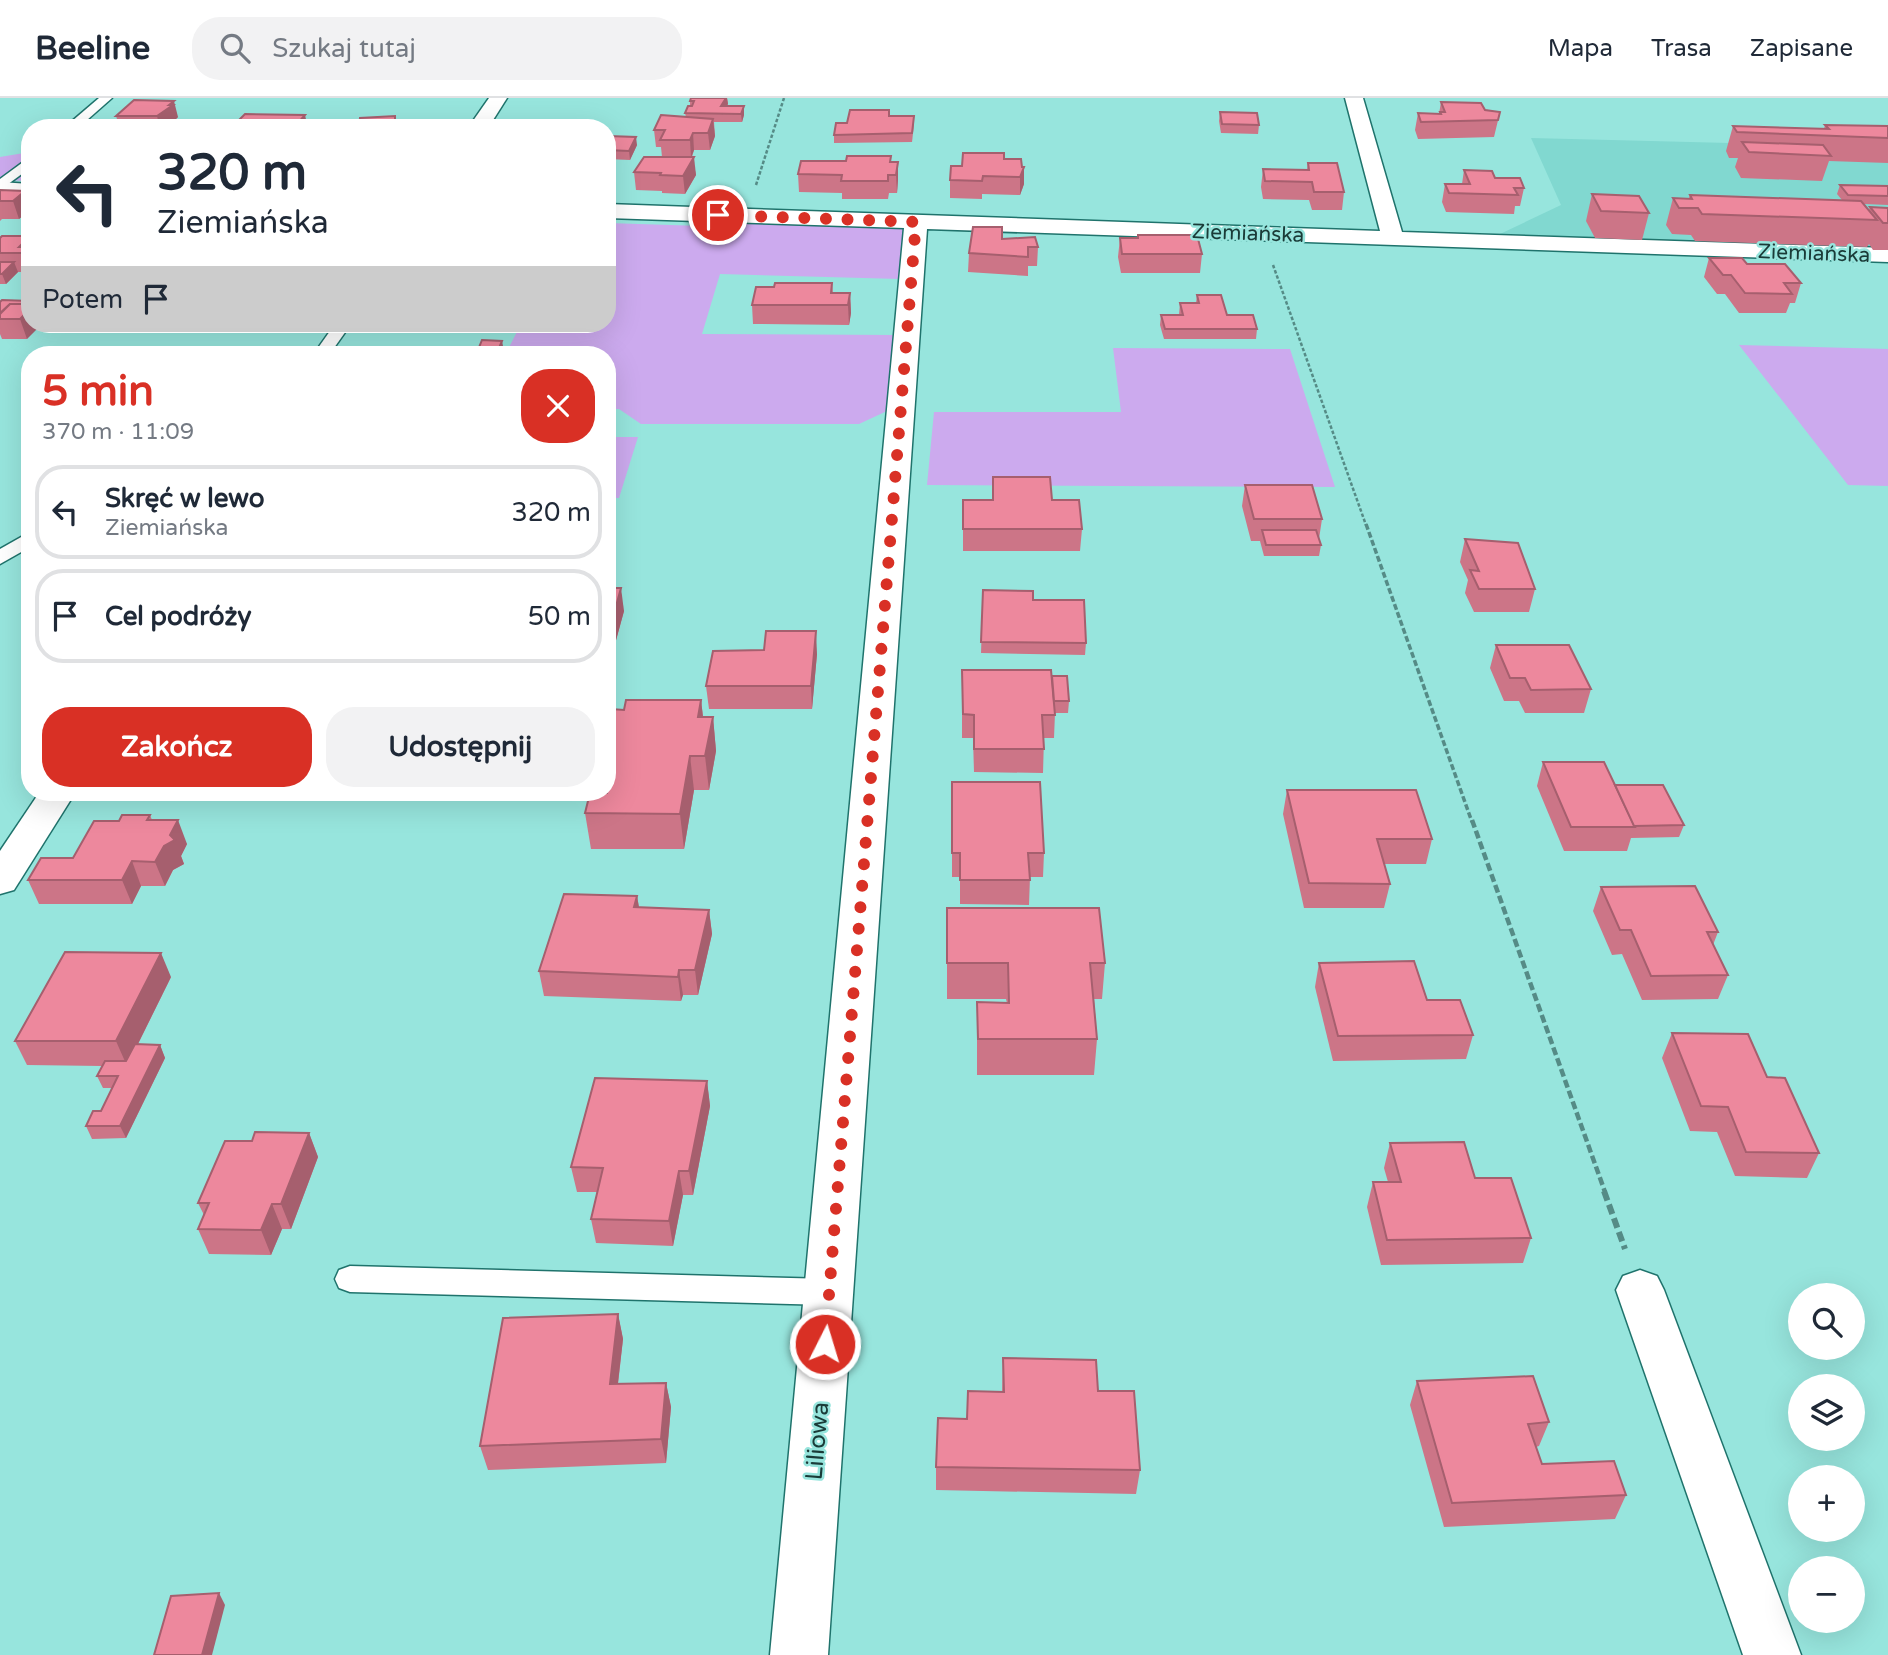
<!DOCTYPE html>
<html lang="pl">
<meta charset="utf-8">
<style>
:root{--surface:#fff;--page:#f2f2f3;--text:#1f2937;--muted:#747a83;--line:#e0e1e3;--accent:#d93025}
body{margin:0;font-family:"Varela Round",sans-serif;background:var(--page);color:var(--text);height:100vh;display:flex;flex-direction:column;font-size:26px;white-space:nowrap}
*{box-sizing:border-box;margin:0}
p{font-size:23px;color:var(--muted)}
.icon{flex:none;width:38px;height:38px;fill:none;stroke:currentColor;stroke-width:2;stroke-linecap:round;stroke-linejoin:round}
.map{position:relative;flex:1;overflow:hidden}
.details{position:absolute;left:21px;top:248px;width:595px;height:455px;display:flex;flex-direction:column;background:var(--surface);border-radius:28px;box-shadow:0 7px 28px #0002}
.details>*{flex:none}
.banner{position:absolute;left:21px;top:21px;width:595px;height:214px;border-radius:28px;box-shadow:0 7px 28px #0002;background:#fff;color:var(--text);overflow:hidden}
.controls{position:absolute;left:1788px;top:1185px;display:grid;gap:14px}
.controls a{display:grid;place-items:center;width:77px;height:77px;border-radius:50%;background:var(--surface);box-shadow:0 7px 28px #0002;font-size:35px}
.pin{position:absolute;display:grid;place-items:center;width:60px;height:60px;color:#fff;margin:-30px;border:4px solid #fff;border-radius:50%;box-shadow:0 2px 7px #0007}
.me{position:absolute;width:77px;margin:-38px;rotate:5deg;stroke-linejoin:round;filter:drop-shadow(0 0 5px #0008)}
.turn{display:flex;align-items:center;gap:24px;height:147px;padding:0 21px;font-size:32px}
.turn .icon{width:91px;height:91px;stroke-width:2.5}
.turn b{display:block;font-size:49px;line-height:60px}
.then{display:flex;align-items:center;height:66px;padding:0 21px;background:#0003;gap:14px;font-size:26px}
.round{display:grid;place-items:center;flex:none;width:74px;height:74px;border-radius:28px;background:var(--page)}
.overview{display:flex;align-items:center;justify-content:space-between;height:119px;padding:0 21px}
h1{font-size:42px;font-weight:700;line-height:52px;color:var(--accent)}
.primary-button{display:flex;gap:14px;margin-top:auto;padding:14px 21px}
.primary-button a{flex:1;height:80px;border-radius:28px;background:var(--accent);color:#fff;font-size:28px;font-weight:700;line-height:80px;text-align:center}
.primary-button a+a{background:var(--page);color:var(--text)}
ul{padding:0;list-style:none}
li{display:flex;align-items:center;gap:21px;height:94px;margin:0 14px 10px;padding:0 7px;border:4px solid var(--line);border-radius:28px}
li div{flex:1}
li b{display:block;font-size:26px}
li em{font-style:normal}
header{display:flex;align-items:center;gap:42px;box-sizing:border-box;height:98px;padding:0 35px;background:var(--surface);border-bottom:2px solid var(--line)}
header strong{font-size:33px}
nav{display:flex;gap:38px;margin-inline-start:auto;font-size:24px}
.search{width:490px;height:63px;background:var(--page);display:flex;align-items:center;gap:18px;box-sizing:border-box;padding:0 24px;border-radius:28px;color:var(--muted);font-size:26px}
.map>svg:first-child{display:block}
.built{fill:#81d8d0}
.green{fill:#cae}
.lines{fill:none;stroke-linecap:round;stroke-linejoin:round}
.service-casing{stroke:#1f736c;stroke-width:3}
.minor-casing{stroke:#1f736c;stroke-width:3}
.path-far3{stroke:#558b86;stroke-width:2.5;stroke-dasharray:3.5 2;stroke-linecap:butt}
.path-far2{stroke:#558b86;stroke-width:3.5;stroke-dasharray:6 2.5;stroke-linecap:butt}
.path-far1{stroke:#558b86;stroke-width:4.5;stroke-dasharray:8 3.5;stroke-linecap:butt}
.path{stroke:#558b86;stroke-width:6;stroke-dasharray:10 4.5;stroke-linecap:butt}
.service{fill:#fff;fill-rule:evenodd}
.minor{fill:#fff;fill-rule:evenodd}
.wall{fill:#cc7587}
.shaded-wall{fill:#a65f6e}
.building{fill:#ed889d;stroke:#a65f6e;stroke-width:2}
.route{stroke:#d93025;stroke-width:12;stroke-dasharray:0 21.6}
.labels{text-anchor:middle;stroke-width:5;stroke-linejoin:round;paint-order:stroke}
.far-street-label{font-size:21px;fill:#1a3b38;stroke:#97e5dd}
.street-label{font-size:24px;fill:#1a3b38;stroke:#97e5dd}
</style>
<header>
<strong>Beeline</strong>
<div class="search"><svg class="icon" aria-label="search" viewBox="0 0 24 24"><circle cx="10" cy="10" r="6"/><path d="M15 15l6 6"/></svg>Szukaj tutaj</div>
<nav><a>Mapa</a><a>Trasa</a><a>Zapisane</a></nav>
</header>
<div class="map">
<svg width="1888" height="1557" viewBox="0 0 1888 1557">
<rect width="100%" height="100%" fill="#97e5dd"/>
<polygon class="built" points="1531,40 1888,49 1888,150 1500,136 1561,107"/>
<g class="green">
<polygon points="30,54 30,83 0,82 0,59"/>
<polygon points="735,123 906,130 900,181 720,176 702,236 894,237 887,313 859,326 641,326 619,311 607,311 607,257 505,257 521,226 607,226 607,125 733,129"/>
<polygon points="1739,247 1888,251 1888,388 1848,387"/>
<polygon points="1113,250 1290,251 1335,389 927,387 934,314 1121,314"/>
<polygon points="607,339 638,339 619,400 607,400"/>
</g>
<g class="lines">
<g class="service-casing">
<g id="service">
<polygon points="99,0 112,0 78,30 64,30"/>
<polygon points="30,59 30,70 0,92 0,81"/>
<polygon points="335,226 351,226 329,257 313,257"/>
<polygon points="30,434 30,449 0,466 0,451"/>
<polygon points="350,1168 829,1181 840,1185 845,1194 840,1203 829,1207 350,1194 339,1190 335,1181 339,1172"/>
</g>
</g>
<g class="minor-casing">
<g id="minor">
<polygon points="489,0 507,0 488,30 468,30"/>
<polygon points="1345,0 1363,0 1402,134 1888,150 1888,164 927,131 828,1557 770,1557 904,130 607,120 607,106 1380,133"/>
<polygon points="0,84 30,86 30,98 0,96"/>
<polygon points="39,695 75,695 14,792 0,796 0,753"/>
<polygon points="1640,1172 1657,1178 1664,1192 1801,1557 1743,1557 1616,1192 1623,1178"/>
</g>
</g>
<g class="path-far3">
<polyline points="756,87 784,0"/>
<polyline points="1273,167 1366,427"/>
</g>
<polyline class="path-far2" points="1366,426 1472,724"/>
<polyline class="path-far1" points="1472,722 1605,1094"/>
<polyline class="path" points="1604,1093 1625,1151"/>
<use href="#service" class="service"/>
<use href="#minor" class="minor"/>
</g>
<g class="wall">
<polygon points="691,0 727,0 728,6 726,8 744,8 744,17 742,24 714,24 715,38 710,52 694,52 692,59 696,77 685,96 662,95 662,93 636,92 634,74 662,59 661,49 656,49 654,32 686,19 685,15 690,8 690,3"/>
<polygon points="134,2 178,19 176,21 177,24 169,30 120,30 116,18"/>
<polygon points="1441,4 1500,14 1494,39 1418,41 1415,32 1418,15 1439,16"/>
<polygon points="1220,14 1259,27 1258,36 1221,35 1219,23"/>
<polygon points="245,16 308,30 231,30"/>
<polygon points="890,18 914,27 912,44 834,45 834,37 847,25"/>
<polygon points="1825,27 1888,28 1888,65 1829,63 1822,83 1741,80 1735,69 1738,60 1729,60 1726,53 1733,28 1824,31"/>
<polygon points="607,40 637,47 630,62 607,61"/>
<polygon points="891,58 891,64 898,64 898,81 897,95 889,95 888,101 842,101 842,95 799,94 798,76 846,63"/>
<polygon points="1004,61 1021,61 1024,86 1020,97 982,96 982,101 950,100 950,82 962,68"/>
<polygon points="1308,65 1344,94 1342,112 1312,112 1309,102 1263,101 1261,89 1263,71 1307,72"/>
<polygon points="1464,72 1495,80 1524,90 1520,108 1515,108 1514,116 1446,114 1442,104 1445,86 1462,86"/>
<polygon points="1840,87 1888,88 1888,107 1864,106 1869,112 1870,109 1888,110 1888,152 1873,152 1869,146 1867,149 1695,143 1691,137 1672,136 1666,127 1673,100 1689,100 1690,97 1842,102 1837,96"/>
<polygon points="0,92 30,106 30,112 19,121 2,121 0,123"/>
<polygon points="1592,96 1649,115 1642,142 1595,140 1586,123"/>
<polygon points="1138,137 1202,156 1200,175 1121,175 1118,159 1120,140 1137,140"/>
<polygon points="30,138 30,174 18,174 6,186 0,186 0,140"/>
<polygon points="1002,141 1038,149 1037,168 1028,168 1028,178 968,174 969,155"/>
<polygon points="1709,160 1747,166 1801,185 1795,205 1790,205 1786,215 1739,215 1725,196 1717,196 1704,179"/>
<polygon points="832,185 833,195 850,195 851,215 849,227 753,226 752,207 774,189"/>
<polygon points="1197,197 1227,217 1257,231 1256,241 1164,241 1160,227 1161,217 1179,217 1180,205 1196,205"/>
<polygon points="30,203 27,241 2,241 0,236 0,204"/>
<polygon points="993,379 1052,402 1082,431 1080,453 963,453 963,402 992,402"/>
<polygon points="1245,387 1322,421 1319,441 1321,447 1319,458 1264,458 1260,443 1251,443 1242,408"/>
<polygon points="1465,441 1535,491 1529,514 1474,514 1465,495 1468,482 1460,464"/>
<polygon points="607,490 624,513 609,568 607,568"/>
<polygon points="983,492 1033,502 1086,545 1085,557 981,555"/>
<polygon points="1496,547 1591,591 1584,615 1525,615 1519,603 1504,603 1490,570"/>
<polygon points="764,552 817,556 812,611 709,611 706,588"/>
<polygon points="962,572 1052,578 1069,603 1068,615 1055,615 1054,640 1044,640 1043,675 974,674 973,640 962,640"/>
<polygon points="701,602 703,619 713,619 716,653 709,692 694,692 684,751 591,751 585,715 624,612"/>
<polygon points="1543,664 1615,687 1684,727 1679,739 1631,740 1627,753 1564,753 1537,688"/>
<polygon points="952,684 1044,755 1043,779 1030,779 1029,807 960,806 960,779 952,779"/>
<polygon points="1287,692 1432,741 1426,766 1384,766 1390,786 1384,810 1304,810 1283,716"/>
<polygon points="108,695 188,695 185,701 110,700"/>
<polygon points="150,717 152,722 187,746 181,758 184,766 173,772 165,788 141,788 132,806 39,806 28,782 73,760 119,723"/>
<polygon points="1601,789 1718,834 1713,847 1728,877 1718,901 1642,902 1622,856 1612,857 1593,813"/>
<polygon points="637,798 639,809 709,812 712,836 698,897 683,897 681,903 544,898 539,873"/>
<polygon points="947,810 1105,865 1102,901 1094,901 1097,941 1094,977 977,977 977,904 1007,905 1006,901 947,901"/>
<polygon points="1319,865 1427,902 1473,937 1466,961 1333,963 1315,889"/>
<polygon points="171,879 138,946 160,947 165,960 126,1040 92,1041 86,1028 101,1013 112,990 103,990 97,978 102,968 27,967 15,943"/>
<polygon points="1672,935 1767,979 1819,1055 1807,1080 1735,1078 1717,1034 1690,1033 1662,960"/>
<polygon points="707,983 710,1008 693,1097 683,1097 673,1148 596,1145 591,1121 597,1094 577,1094 571,1069"/>
<polygon points="309,1035 318,1059 291,1131 282,1131 271,1157 209,1156 198,1131 204,1117 198,1105 252,1043"/>
<polygon points="1390,1045 1475,1080 1531,1140 1523,1165 1381,1167 1367,1109 1373,1084 1388,1084 1384,1070"/>
<polygon points="618,1216 623,1241 618,1286 666,1285 671,1309 666,1365 488,1372 480,1348"/>
<polygon points="1003,1260 1098,1293 1140,1372 1136,1396 936,1392 936,1369 967,1321 1002,1294"/>
<polygon points="1417,1283 1549,1324 1539,1348 1536,1349 1542,1366 1626,1397 1615,1421 1444,1429 1410,1307"/>
</g>
<g class="shaded-wall">
<polygon points="726,0 727,0 728,6 722,17 721,8"/>
<polygon points="174,3 178,19 176,21 177,24 169,30 160,30 157,18"/>
<polygon points="744,8 744,17 742,24 741,16"/>
<polygon points="305,17 308,30 290,30 290,27"/>
<polygon points="395,18 397,30 360,30 359,27"/>
<polygon points="713,21 715,38 710,52 708,35"/>
<polygon points="693,35 694,52 691,60 690,42"/>
<polygon points="636,39 637,47 630,62 629,53"/>
<polygon points="694,59 696,77 685,96 683,78"/>
<polygon points="898,64 898,81 897,95 896,77"/>
<polygon points="1024,69 1024,86 1020,97 1020,79"/>
<polygon points="25,93 30,106 30,112 19,121 13,103"/>
<polygon points="30,139 30,155 19,149"/>
<polygon points="14,164 18,174 6,186 2,176"/>
<polygon points="850,195 851,215 849,227 848,207"/>
<polygon points="30,211 30,226 42,226 27,241 20,221"/>
<polygon points="502,243 504,253 502,257 496,257"/>
<polygon points="621,490 624,513 609,568 607,553 607,541"/>
<polygon points="816,533 817,556 812,611 811,588"/>
<polygon points="701,602 705,636 698,619"/>
<polygon points="713,619 716,653 709,692 705,658"/>
<polygon points="690,658 694,692 684,751 680,716"/>
<polygon points="182,695 188,695 185,701"/>
<polygon points="178,722 187,746 181,758 184,766 173,772 165,788 155,764"/>
<polygon points="132,763 141,788 132,806 122,782"/>
<polygon points="637,798 641,822 634,809"/>
<polygon points="709,812 712,836 698,897 695,872"/>
<polygon points="161,855 171,879 127,968 116,943"/>
<polygon points="679,872 683,897 681,903 678,879"/>
<polygon points="160,947 165,960 126,1040 120,1028"/>
<polygon points="707,983 710,1008 693,1097 689,1073"/>
<polygon points="309,1035 318,1059 291,1131 281,1106"/>
<polygon points="679,1073 683,1097 673,1148 669,1123"/>
<polygon points="272,1106 282,1131 271,1157 261,1132"/>
<polygon points="618,1216 623,1241 615,1310 610,1286"/>
<polygon points="666,1285 671,1309 666,1365 661,1341"/>
<polygon points="219,1495 225,1507 212,1557 202,1557"/>
</g>
<g class="building">
<polygon points="691,0 726,0 721,8 744,8 741,16 685,15 688,8 692,8 694,3 690,3"/>
<polygon points="134,2 174,3 169,7 173,7 157,18 116,18"/>
<polygon points="1441,4 1481,5 1485,12 1500,14 1498,22 1421,24 1418,15 1441,16 1440,14 1445,14"/>
<polygon points="850,12 889,12 889,18 914,18 912,35 834,37 836,25 847,25"/>
<polygon points="1220,14 1257,15 1259,27 1222,26"/>
<polygon points="245,16 305,17 298,25 290,27 264,27 262,30 231,30"/>
<polygon points="661,17 713,21 708,35 693,35 690,42 660,42 665,32 654,32"/>
<polygon points="395,18 395,24 359,27 360,20"/>
<polygon points="1825,27 1888,28 1888,40 1737,34 1733,28 1829,31"/>
<polygon points="608,38 636,39 629,53 607,52"/>
<polygon points="1742,44 1823,47 1831,58 1749,54"/>
<polygon points="963,55 1004,55 1004,61 1021,61 1022,69 1024,69 1020,79 983,78 982,83 950,82 951,68 962,68"/>
<polygon points="847,58 891,58 890,64 898,64 896,77 888,77 888,83 841,83 842,77 798,76 801,63 846,63"/>
<polygon points="644,59 694,59 683,78 660,77 661,75 634,74"/>
<polygon points="1308,65 1337,65 1344,94 1314,94 1312,84 1265,83 1263,71 1309,72"/>
<polygon points="1464,72 1492,73 1495,80 1520,80 1524,90 1514,90 1518,97 1449,95 1445,86 1470,86"/>
<polygon points="1840,87 1888,88 1888,98 1848,97"/>
<polygon points="0,92 25,93 13,103 0,103"/>
<polygon points="1592,96 1639,98 1649,115 1601,113"/>
<polygon points="1690,97 1861,103 1877,122 1702,116 1698,110 1679,110 1673,100 1692,101"/>
<polygon points="1870,109 1888,110 1888,125 1883,125"/>
<polygon points="973,129 1002,129 1002,141 1035,139 1038,149 1028,149 1028,159 969,155"/>
<polygon points="1138,137 1197,137 1202,156 1122,156 1120,140 1138,140"/>
<polygon points="2,138 30,138 19,149 30,149 30,155 0,155 0,140"/>
<polygon points="1709,160 1742,160 1747,166 1785,166 1801,185 1784,185 1792,196 1745,195 1731,177 1723,177"/>
<polygon points="0,164 14,164 2,176 0,176"/>
<polygon points="775,185 832,185 831,195 850,195 848,207 752,207 756,189 774,189"/>
<polygon points="1197,197 1221,197 1227,217 1253,217 1257,231 1165,231 1161,217 1183,217 1180,205 1199,205"/>
<polygon points="2,202 30,203 30,206 10,206 0,215 0,204"/>
<polygon points="10,206 30,206 30,211 20,221 0,221 0,216"/>
<polygon points="482,242 502,243 496,257 476,257"/>
<polygon points="440,253 471,253 469,257 438,257"/>
<polygon points="993,379 1050,379 1052,402 1079,402 1082,431 963,431 963,402 993,402"/>
<polygon points="1245,387 1312,387 1322,421 1254,421"/>
<polygon points="1262,432 1316,432 1321,447 1266,447"/>
<polygon points="1465,441 1518,445 1535,491 1479,491 1470,472 1479,473"/>
<polygon points="607,490 621,490 607,541"/>
<polygon points="983,492 1033,493 1033,502 1084,502 1086,545 981,544"/>
<polygon points="766,533 816,533 811,588 706,588 713,553 764,552"/>
<polygon points="1496,547 1569,547 1591,591 1531,592 1525,580 1510,580"/>
<polygon points="962,572 1051,572 1055,617 1042,617 1044,651 974,651 974,617 963,616"/>
<polygon points="1052,578 1067,578 1069,603 1054,603"/>
<polygon points="626,602 701,602 698,619 713,619 705,658 690,658 680,716 585,715 590,695 607,695 607,627 611,611 624,612"/>
<polygon points="1543,664 1604,664 1635,729 1571,729"/>
<polygon points="952,684 1040,684 1044,755 1028,755 1030,782 960,782 960,755 952,755"/>
<polygon points="1615,687 1663,687 1684,727 1634,728"/>
<polygon points="1287,692 1416,692 1432,741 1377,741 1390,786 1309,785"/>
<polygon points="122,717 150,717 147,722 178,722 170,737 175,742 164,748 155,764 132,763 122,782 28,782 41,760 73,760 94,723 119,723"/>
<polygon points="1695,788 1718,834 1707,834 1728,877 1651,878 1631,832 1620,832 1601,789"/>
<polygon points="564,796 637,798 634,809 709,812 695,872 679,872 678,879 539,873"/>
<polygon points="947,810 1099,810 1105,865 1090,865 1097,941 978,941 977,904 1009,905 1008,865 947,865"/>
<polygon points="65,854 161,855 116,943 15,943"/>
<polygon points="1414,863 1427,902 1460,902 1473,937 1338,938 1319,865"/>
<polygon points="1672,935 1748,936 1767,979 1785,980 1819,1055 1746,1054 1728,1009 1701,1008"/>
<polygon points="135,946 160,947 120,1028 86,1028 93,1013 101,1013 118,978 97,978 105,963 126,963"/>
<polygon points="595,980 707,983 689,1073 679,1073 669,1123 591,1121 603,1070 571,1069"/>
<polygon points="255,1034 309,1035 281,1106 272,1106 261,1132 198,1131 209,1105 198,1105 225,1043 252,1043"/>
<polygon points="1464,1044 1475,1080 1511,1080 1531,1140 1387,1142 1373,1084 1401,1084 1390,1045"/>
<polygon points="618,1216 610,1286 666,1285 661,1341 480,1348 503,1220"/>
<polygon points="1003,1260 1096,1262 1098,1293 1134,1293 1140,1372 936,1369 938,1320 967,1321 968,1293 1004,1294"/>
<polygon points="1533,1278 1549,1324 1528,1326 1542,1366 1614,1363 1626,1397 1452,1405 1417,1283"/>
<polygon points="219,1495 202,1557 154,1557 171,1498"/>
</g>
<g class="lines">
<polyline class="route" points="718,117 916,124 825,1246"/>
</g>
<g class="labels">
<g class="far-street-label">
<text transform="translate(1248 135) rotate(2)" y="7">Ziemiańska</text>
<text transform="translate(1814 155) rotate(2)" y="7">Ziemiańska</text>
</g>
<g class="street-label">
<text transform="translate(817 1343) rotate(-85)" y="8">Liliowa</text>
</g>
</g>
</svg>
<div class="controls">
<a><svg class="icon" aria-label="search" viewBox="0 0 24 24"><circle cx="10" cy="10" r="6"/><path d="M15 15l6 6"/></svg></a>
<a><svg class="icon" aria-label="layers" viewBox="0 0 24 24"><path d="M12 4l9 5-9 5-9-5zM3 14l9 5 9-5"/></svg></a>
<a>+</a>
<a>−</a>
</div>
<div class="pin" style="left:718px;top:117px;background:#d93025"><svg class="icon" aria-label="arrive" viewBox="0 0 24 24"><path d="M6 21V4h12l-3 4 3 4H6"/></svg></div>
<svg class="me" style="left:825px;top:1246px" viewBox="-20 -20 40 40"><circle r="17" fill="#d93025" stroke="#fff" stroke-width="3"/><path d="M0-11L8 9 0 5-8 9z" fill="#fff"/></svg>
<div class="banner">
<div class="turn"><svg class="icon" aria-label="left" viewBox="0 0 24 24"><path d="M17 20v-9H6M10 6l-5 5 5 5"/></svg><div><b>320 m</b>Ziemiańska</div></div>
<div class="then">Potem<svg class="icon" aria-label="arrive" viewBox="0 0 24 24"><path d="M6 21V4h12l-3 4 3 4H6"/></svg></div>
</div>
<section class="details">
<div class="overview"><div><h1>5 min</h1><p>370 m · 11:09</p></div><a class="round" style="background:#d93025;color:#fff"><svg class="icon" aria-label="close" viewBox="0 0 24 24"><path d="M6 6l12 12M18 6L6 18"/></svg></a></div>
<ul>
<li><svg class="icon" aria-label="left" viewBox="0 0 24 24"><path d="M17 20v-9H6M10 6l-5 5 5 5"/></svg><div><b>Skręć w lewo</b><p>Ziemiańska</p></div><em>320 m</em></li>
<li><svg class="icon" aria-label="arrive" viewBox="0 0 24 24"><path d="M6 21V4h12l-3 4 3 4H6"/></svg><div><b>Cel podróży</b></div><em>50 m</em></li>
</ul>
<div class="primary-button"><a>Zakończ</a><a>Udostępnij</a></div>
</section>
</div>
